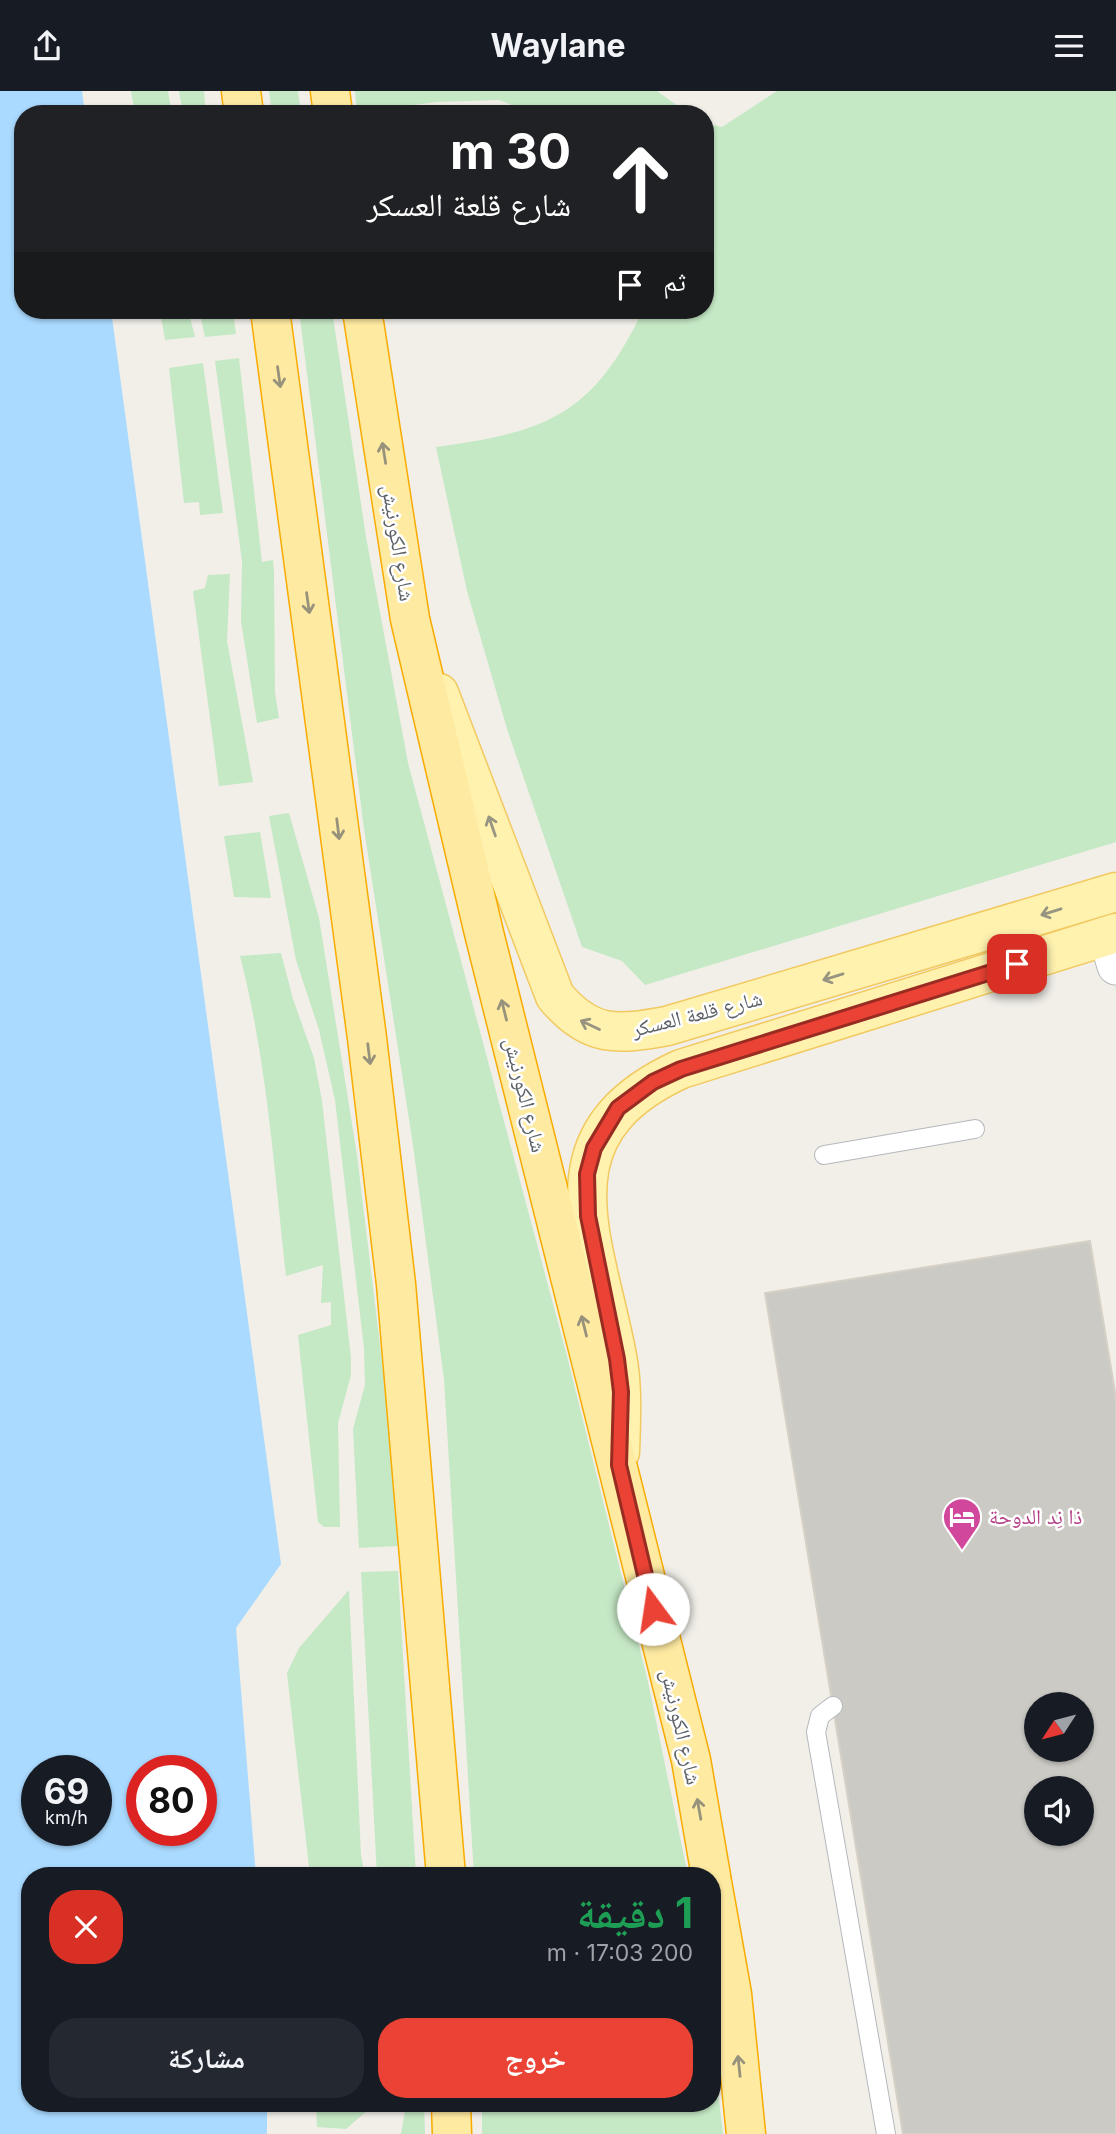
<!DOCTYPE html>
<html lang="ar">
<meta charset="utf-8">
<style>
:root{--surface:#171b24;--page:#242831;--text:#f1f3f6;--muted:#9ea1a6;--accent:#ea4335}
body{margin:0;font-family:Inter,"Noto Naskh Arabic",sans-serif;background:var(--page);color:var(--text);direction:rtl;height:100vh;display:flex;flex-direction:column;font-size:26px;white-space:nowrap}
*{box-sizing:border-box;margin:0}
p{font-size:23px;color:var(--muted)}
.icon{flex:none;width:38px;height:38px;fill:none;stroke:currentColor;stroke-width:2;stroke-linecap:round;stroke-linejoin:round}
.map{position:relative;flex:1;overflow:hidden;direction:ltr}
.details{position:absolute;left:21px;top:1776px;width:700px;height:245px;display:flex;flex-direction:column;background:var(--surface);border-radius:28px;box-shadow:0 2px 5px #0004;direction:rtl}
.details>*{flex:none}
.hud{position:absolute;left:14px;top:14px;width:700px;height:214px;border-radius:28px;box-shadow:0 2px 5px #0004;direction:rtl;background:#202124;color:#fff;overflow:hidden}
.needle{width:46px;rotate:234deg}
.tools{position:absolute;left:1024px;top:1601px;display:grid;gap:14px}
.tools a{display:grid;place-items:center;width:70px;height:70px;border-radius:50%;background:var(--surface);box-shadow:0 2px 5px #0004;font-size:35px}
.speed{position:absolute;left:21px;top:1664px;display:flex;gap:14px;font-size:35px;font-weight:700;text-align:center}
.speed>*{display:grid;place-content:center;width:91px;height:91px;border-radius:50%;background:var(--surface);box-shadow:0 2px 5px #0004;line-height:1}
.speed small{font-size:18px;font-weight:400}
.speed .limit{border:10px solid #d22;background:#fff;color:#111}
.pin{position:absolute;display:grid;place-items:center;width:60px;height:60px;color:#fff;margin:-30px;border-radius:14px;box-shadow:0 4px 10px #0006}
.me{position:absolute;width:77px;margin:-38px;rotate:346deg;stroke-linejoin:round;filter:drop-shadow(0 0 5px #0008)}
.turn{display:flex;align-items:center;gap:24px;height:147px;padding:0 28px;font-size:32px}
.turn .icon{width:91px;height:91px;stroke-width:2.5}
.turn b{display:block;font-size:49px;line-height:60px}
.then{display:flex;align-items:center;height:66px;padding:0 28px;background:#0003;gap:14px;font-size:26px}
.round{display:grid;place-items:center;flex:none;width:74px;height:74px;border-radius:28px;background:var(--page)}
.headline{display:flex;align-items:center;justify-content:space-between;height:119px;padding:0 28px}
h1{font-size:42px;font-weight:700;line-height:52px;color:#1e9e55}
.action{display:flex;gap:14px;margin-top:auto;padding:14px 28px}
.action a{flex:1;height:80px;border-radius:28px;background:var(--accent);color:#fff;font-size:28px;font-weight:700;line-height:80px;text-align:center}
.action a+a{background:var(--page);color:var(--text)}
header{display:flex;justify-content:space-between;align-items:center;height:91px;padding:0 28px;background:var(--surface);font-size:32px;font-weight:700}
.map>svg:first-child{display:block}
.green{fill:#c5e8c5}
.water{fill:#aadaff;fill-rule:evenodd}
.building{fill:#cccac5;stroke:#d6d1c6;stroke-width:2;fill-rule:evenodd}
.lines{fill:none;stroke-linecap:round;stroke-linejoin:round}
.service-casing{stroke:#b5b8bc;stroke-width:20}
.minor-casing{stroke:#b5b8bc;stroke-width:39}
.primary-casing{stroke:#f2c960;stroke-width:41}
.trunk-casing{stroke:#f9ab00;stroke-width:41}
.service{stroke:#fff;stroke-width:18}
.minor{stroke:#fff;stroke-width:37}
.primary{stroke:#fff2af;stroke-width:38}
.trunk{stroke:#feeaa1;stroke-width:38}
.oneway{stroke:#97927c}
.oneway2{stroke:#979581}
.route-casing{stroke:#982c22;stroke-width:18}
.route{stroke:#ea4335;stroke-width:12}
.labels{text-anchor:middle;stroke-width:5;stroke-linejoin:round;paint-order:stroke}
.street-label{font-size:21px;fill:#5f6368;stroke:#fff}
.hotel-label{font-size:21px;fill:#b23c85;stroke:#fff;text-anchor:start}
</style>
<header><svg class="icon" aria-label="menu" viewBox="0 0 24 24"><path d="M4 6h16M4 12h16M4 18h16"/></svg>Waylane<svg class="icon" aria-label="share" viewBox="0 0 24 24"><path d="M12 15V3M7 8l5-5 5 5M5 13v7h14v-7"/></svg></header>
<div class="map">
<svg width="1116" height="2043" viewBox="0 0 1116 2043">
<rect width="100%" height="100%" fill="#f1efe8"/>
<g class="green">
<polygon points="131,0 168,0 172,23 135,23"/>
<polygon points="179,0 204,0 206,23 183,23"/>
<polygon points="269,0 298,0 301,23 272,23"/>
<polygon points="355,0 657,0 689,23 536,23 499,9 437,11 357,21"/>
<path d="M777,0H1116V751L645,894L622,870L582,856L508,641L467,500L436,356C547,341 593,324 643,219H705V32L722,36Z"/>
<polygon points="160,219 188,219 195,246 165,249"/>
<polygon points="199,219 233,219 236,243 205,246"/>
<polygon points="299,219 332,219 366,446 408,672 567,1265 648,1591 688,1785 474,1785 444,1288 413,1054 364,738"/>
<polygon points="239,267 262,471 273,469 274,482 275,601 279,627 257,632 241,530 242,470 215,270"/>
<polygon points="203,272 223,422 200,424 199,411 184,412 169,277"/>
<polygon points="230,483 227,550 253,691 219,695 193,500 205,497 208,484"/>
<polygon points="289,722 319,827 357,1064 391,1345 398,1455 359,1457 353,1338 365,1294 364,1257 335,1009 319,939 296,869 269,725"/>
<polygon points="260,741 271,807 234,806 224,745"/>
<path d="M281,862L293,908L314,967L322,1010L351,1267V1284L338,1332L340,1436H324L318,1431L298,1244L331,1234V1211L321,1212L323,1174L286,1185C274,1077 267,970 240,865Z"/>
<polygon points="398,1480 416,1785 377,1785 361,1481"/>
<polygon points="349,1499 361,1764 365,1785 310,1785 287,1582 299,1557"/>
<polygon points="712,1947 723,2043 482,2043 482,2013 712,2012"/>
<polygon points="316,2013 316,2012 375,2013 346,2038 317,2036"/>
<polygon points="406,2013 424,2013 425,2043 401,2043"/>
</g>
<path class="water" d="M0,0H82L85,23H23V219H111L281,1473L236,1537L256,1785H30V2012L267,2013V2043H0ZM37,1680H96V1740H37ZM142,1680H201V1740H142Z"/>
<path class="building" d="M1090,1150L1116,1307V2043H903L765,1202ZM1036,1614H1082V1659H1036ZM1036,1698H1082V1743H1036Z"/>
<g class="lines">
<g class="service-casing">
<g id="service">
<polyline points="824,1064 975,1038"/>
<polyline points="833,1615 820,1625 816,1641 886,2043"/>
</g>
</g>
<g class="minor-casing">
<polyline id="minor" points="1107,845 1116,875"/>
</g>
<g class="primary-casing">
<g id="primary">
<path d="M439,602L555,905C590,947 617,944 667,935L1116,801"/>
<path d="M620,1361C621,1329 623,1296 617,1265C594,1144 539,1043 681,978L1116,842"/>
</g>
</g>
<g class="trunk-casing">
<g id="trunk">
<polyline points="241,0 244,23"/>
<polyline points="330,0 333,23"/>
<polyline points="270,219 367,947 396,1193 446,1785"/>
<polyline points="362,219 410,528 484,842 691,1669 711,1785"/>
<polyline points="712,1791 732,1903 746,2043"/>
<polyline points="451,2012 452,2043"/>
</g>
</g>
<use href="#service" class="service"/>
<use href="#minor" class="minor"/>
<use href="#primary" class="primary"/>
<use href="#trunk" class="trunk"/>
</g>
<defs><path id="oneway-shaft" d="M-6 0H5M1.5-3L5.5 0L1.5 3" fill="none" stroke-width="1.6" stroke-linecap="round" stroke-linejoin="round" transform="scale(1.75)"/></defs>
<g class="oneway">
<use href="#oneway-shaft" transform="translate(279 286) rotate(82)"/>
<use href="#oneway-shaft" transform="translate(384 362) rotate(-99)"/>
<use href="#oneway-shaft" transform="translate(308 512) rotate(82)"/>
<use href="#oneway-shaft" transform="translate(338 738) rotate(83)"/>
<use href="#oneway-shaft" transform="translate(504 919) rotate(-104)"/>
<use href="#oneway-shaft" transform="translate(369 963) rotate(83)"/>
<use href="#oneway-shaft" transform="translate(584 1235) rotate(-104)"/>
<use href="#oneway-shaft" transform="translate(699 1718) rotate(-100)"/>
<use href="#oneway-shaft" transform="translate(739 1975) rotate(-96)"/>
</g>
<g class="oneway2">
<use href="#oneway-shaft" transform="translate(492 735) rotate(-109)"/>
<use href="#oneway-shaft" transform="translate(1051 821) rotate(163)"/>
<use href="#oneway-shaft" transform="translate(833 886) rotate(163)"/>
<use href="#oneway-shaft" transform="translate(590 934) rotate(-155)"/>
</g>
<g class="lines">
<g class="route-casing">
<polyline id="route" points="653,1518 619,1374 621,1301 617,1268 588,1125 587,1083 594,1057 618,1017 653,991 681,978 1017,873"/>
</g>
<use href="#route" class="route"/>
</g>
<defs>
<g id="hotel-pin" transform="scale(2.0125)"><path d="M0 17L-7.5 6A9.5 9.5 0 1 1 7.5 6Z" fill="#d1479c" stroke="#fff"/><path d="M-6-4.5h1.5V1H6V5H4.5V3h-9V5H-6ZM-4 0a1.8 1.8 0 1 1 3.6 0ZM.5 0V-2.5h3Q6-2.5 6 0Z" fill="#fff"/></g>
</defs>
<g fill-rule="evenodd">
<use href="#hotel-pin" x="962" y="1426"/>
</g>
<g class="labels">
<g class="street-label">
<text transform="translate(398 452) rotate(81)" y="7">شارع الكورنيش</text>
<text transform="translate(697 923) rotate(-14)" y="7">شارع قلعة العسكر</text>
<text transform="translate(525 1004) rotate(76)" y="7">شارع الكورنيش</text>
<text transform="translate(681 1636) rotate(77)" y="7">شارع الكورنيش</text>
</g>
<g class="hotel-label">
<text x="989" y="1433">ذا نِد الدوحة</text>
</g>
</g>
</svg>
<div class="tools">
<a><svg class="needle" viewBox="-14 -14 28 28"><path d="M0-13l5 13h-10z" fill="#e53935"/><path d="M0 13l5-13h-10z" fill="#9ea1a6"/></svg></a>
<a><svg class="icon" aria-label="sound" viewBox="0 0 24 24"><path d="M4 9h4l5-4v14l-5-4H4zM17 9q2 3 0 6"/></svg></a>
</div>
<div class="speed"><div>69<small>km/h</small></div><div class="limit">80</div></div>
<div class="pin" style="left:1017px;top:873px;background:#d93025"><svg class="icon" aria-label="arrive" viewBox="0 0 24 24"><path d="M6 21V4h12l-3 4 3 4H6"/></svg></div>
<svg class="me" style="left:653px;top:1518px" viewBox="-20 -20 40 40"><circle r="19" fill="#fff"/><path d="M0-13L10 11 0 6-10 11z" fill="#ea4335"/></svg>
<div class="hud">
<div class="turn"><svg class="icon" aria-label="ahead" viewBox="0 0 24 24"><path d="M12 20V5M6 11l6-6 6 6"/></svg><div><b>30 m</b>شارع قلعة العسكر</div></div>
<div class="then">ثم<svg class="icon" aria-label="arrive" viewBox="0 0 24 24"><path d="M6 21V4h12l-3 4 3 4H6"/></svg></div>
</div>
<section class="details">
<div class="headline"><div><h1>1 دقيقة</h1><p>200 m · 17:03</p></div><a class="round" style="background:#d93025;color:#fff"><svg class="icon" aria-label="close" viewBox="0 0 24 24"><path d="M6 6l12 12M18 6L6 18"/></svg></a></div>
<div class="action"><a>خروج</a><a>مشاركة</a></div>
</section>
</div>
